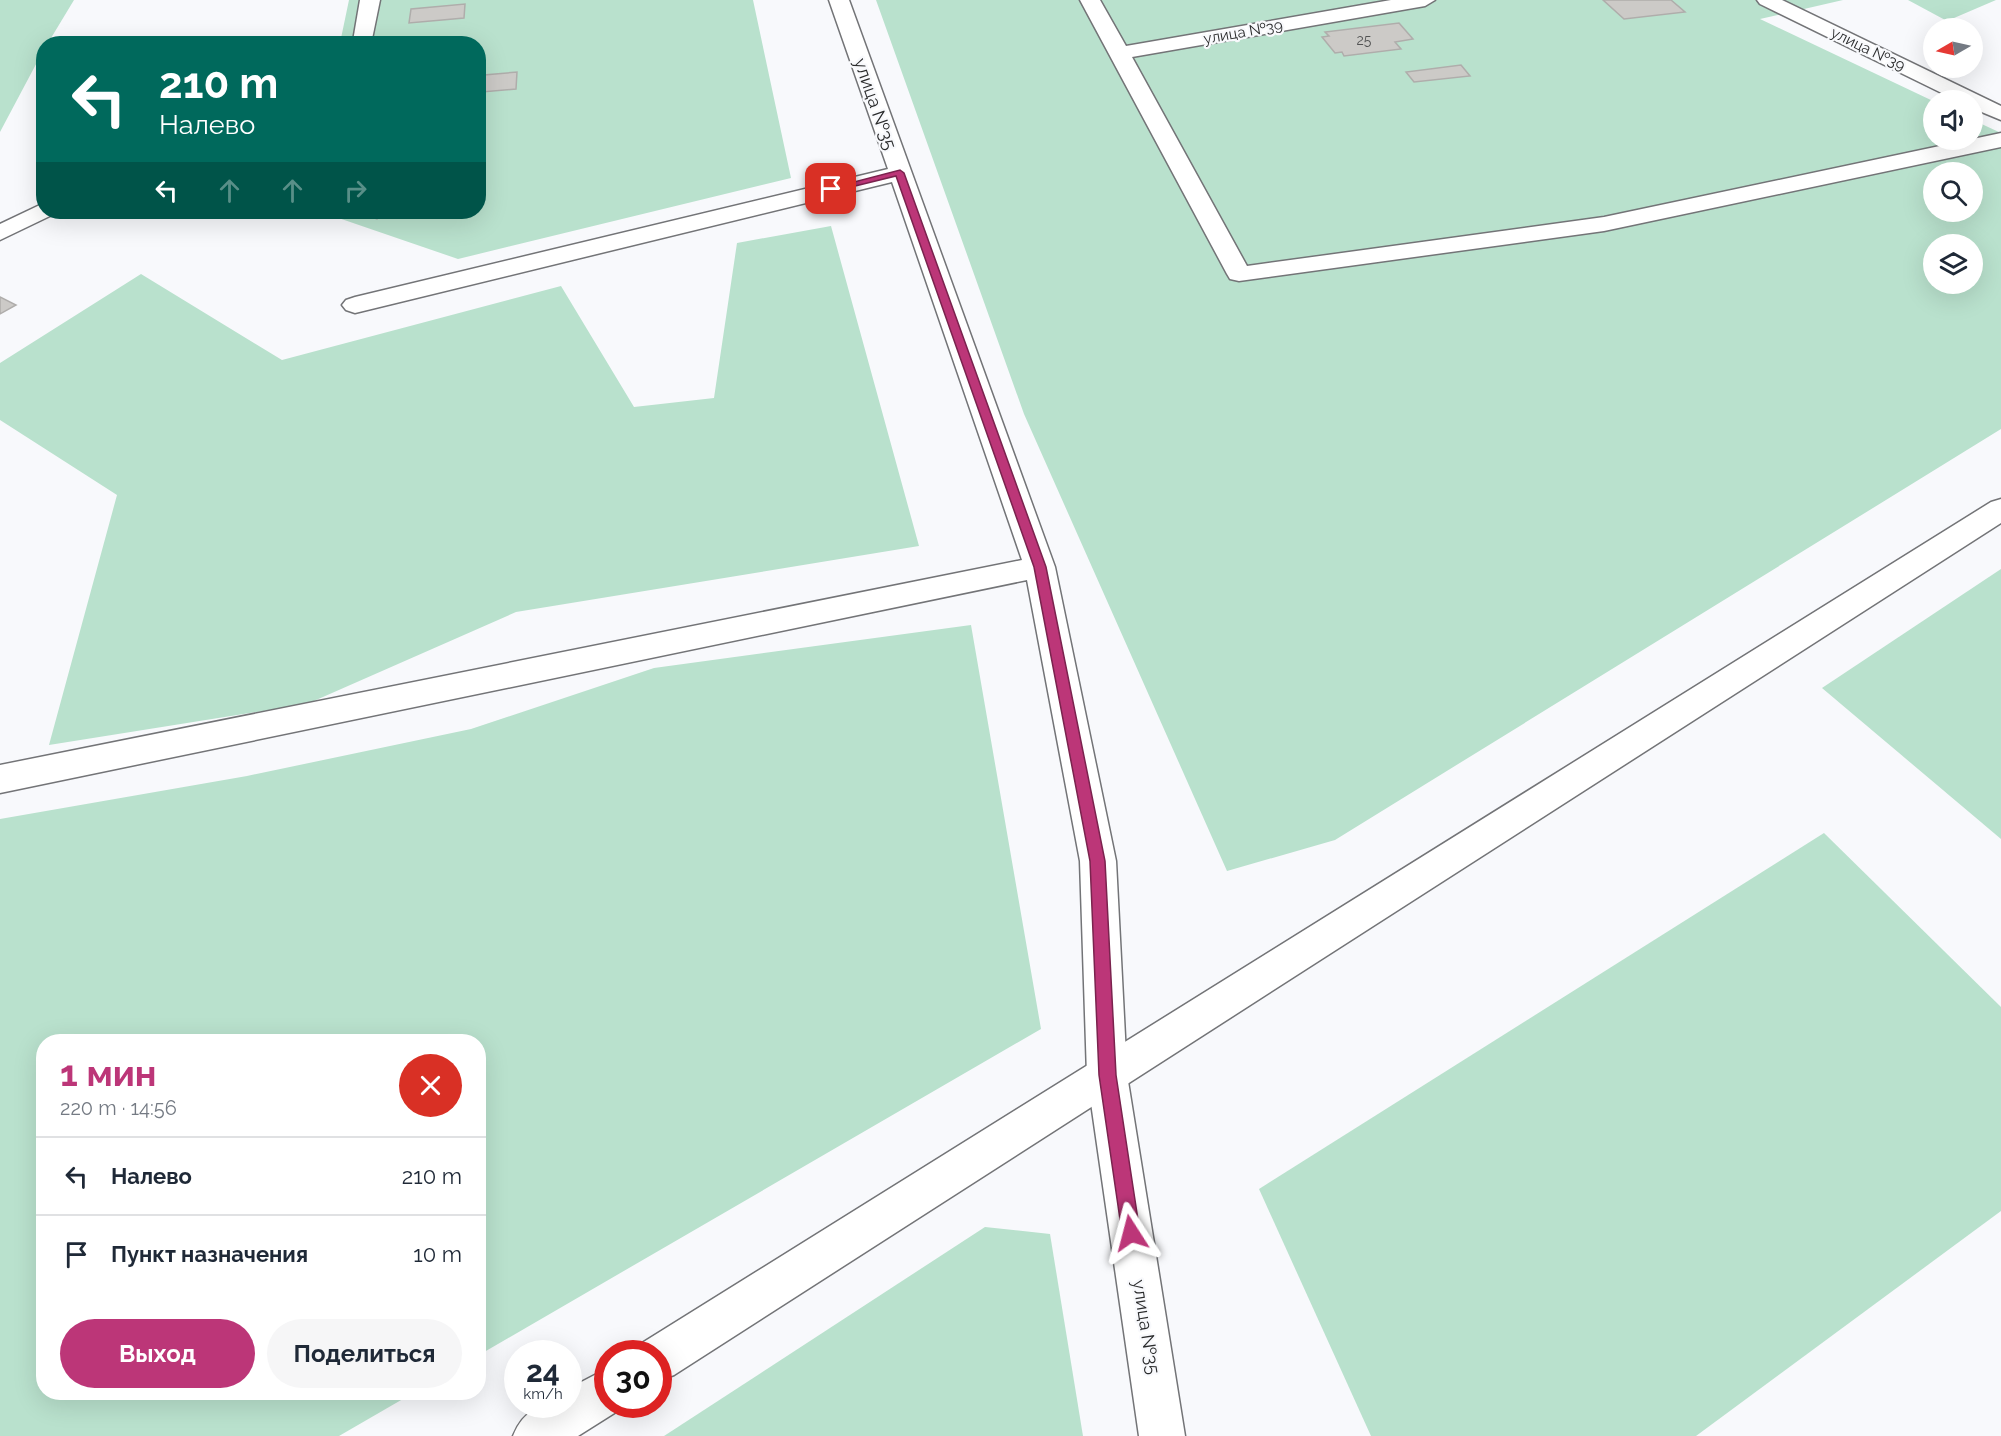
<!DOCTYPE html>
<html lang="ru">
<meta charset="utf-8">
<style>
:root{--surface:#fff;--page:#f6f6f7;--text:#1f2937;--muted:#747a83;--line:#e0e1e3;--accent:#bc3678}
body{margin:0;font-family:Raleway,sans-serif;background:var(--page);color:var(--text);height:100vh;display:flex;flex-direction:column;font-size:22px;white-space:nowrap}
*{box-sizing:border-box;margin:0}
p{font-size:20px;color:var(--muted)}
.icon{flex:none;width:33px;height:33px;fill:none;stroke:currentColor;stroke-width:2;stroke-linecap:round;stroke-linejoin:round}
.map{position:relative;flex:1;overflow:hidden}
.sheet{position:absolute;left:36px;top:1034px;width:450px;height:366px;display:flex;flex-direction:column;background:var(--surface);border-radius:24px;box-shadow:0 6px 24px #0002}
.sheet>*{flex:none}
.top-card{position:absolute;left:36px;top:36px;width:450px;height:183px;border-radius:24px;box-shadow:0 6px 24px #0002;background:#00695c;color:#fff;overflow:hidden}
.needle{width:39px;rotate:261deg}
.controls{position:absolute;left:1923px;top:18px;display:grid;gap:12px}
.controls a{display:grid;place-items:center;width:60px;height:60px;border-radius:50%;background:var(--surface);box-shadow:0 6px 24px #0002;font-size:30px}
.speed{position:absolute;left:504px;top:1340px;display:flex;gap:12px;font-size:30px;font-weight:700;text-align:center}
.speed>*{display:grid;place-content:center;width:78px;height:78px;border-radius:50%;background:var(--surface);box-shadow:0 6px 24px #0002;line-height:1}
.speed small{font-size:15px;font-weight:400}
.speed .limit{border:9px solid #d22;background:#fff;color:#111}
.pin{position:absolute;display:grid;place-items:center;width:51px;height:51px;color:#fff;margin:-26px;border-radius:12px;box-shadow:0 3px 9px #0006}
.me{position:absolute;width:66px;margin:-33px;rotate:351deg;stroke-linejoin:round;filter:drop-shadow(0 0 4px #0008)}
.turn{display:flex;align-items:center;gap:21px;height:126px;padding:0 24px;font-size:27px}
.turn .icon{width:78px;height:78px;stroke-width:2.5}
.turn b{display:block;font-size:42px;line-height:51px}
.lanes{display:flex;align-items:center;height:57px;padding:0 24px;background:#0003;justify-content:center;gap:30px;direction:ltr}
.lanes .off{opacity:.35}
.round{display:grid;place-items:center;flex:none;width:63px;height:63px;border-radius:32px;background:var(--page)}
.overview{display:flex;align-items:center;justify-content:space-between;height:102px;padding:0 24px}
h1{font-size:36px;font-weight:700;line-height:45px;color:var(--accent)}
.cta{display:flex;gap:12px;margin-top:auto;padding:12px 24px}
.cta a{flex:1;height:69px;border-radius:36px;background:var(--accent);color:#fff;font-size:24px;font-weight:700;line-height:69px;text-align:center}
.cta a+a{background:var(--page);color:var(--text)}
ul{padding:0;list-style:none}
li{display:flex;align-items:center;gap:18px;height:78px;padding:0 24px;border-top:2px solid var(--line)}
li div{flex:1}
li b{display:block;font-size:22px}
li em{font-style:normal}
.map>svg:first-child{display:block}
.green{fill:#b9e1cd;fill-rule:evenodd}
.building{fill:#cccac7;stroke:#afadab;stroke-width:1.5}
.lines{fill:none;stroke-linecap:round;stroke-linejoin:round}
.minor-casing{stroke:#737477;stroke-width:3}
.major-casing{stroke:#737477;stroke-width:3}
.minor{fill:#fff;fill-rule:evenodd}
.major{fill:#fff;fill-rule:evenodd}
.route{fill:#bc3678;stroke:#7a234e;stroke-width:1.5}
.labels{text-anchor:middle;stroke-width:4.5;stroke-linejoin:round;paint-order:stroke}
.far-number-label{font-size:14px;fill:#525353}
.far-street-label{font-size:15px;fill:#2a2b2c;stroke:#f8f9fc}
.street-label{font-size:18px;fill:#2a2b2c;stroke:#f8f9fc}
</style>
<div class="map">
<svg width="2001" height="1436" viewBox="0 0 2001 1436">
<rect width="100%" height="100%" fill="#f8f9fc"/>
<g class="green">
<polygon points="0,0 74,0 48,43 44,44 43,51 0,132"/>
<polygon points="349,0 753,0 791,178 458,259 321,212 478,212 478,44 340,43"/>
<path d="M876,0H1843L1760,19L1933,101L1934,140H1972L1973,120L2001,133V429L1335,840L1227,871L1024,414ZM1934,172H1972V212H1934ZM1934,244H1972V284H1934Z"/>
<polygon points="1908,0 1996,0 1947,21"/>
<polygon points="831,226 919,546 516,612 307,704 49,745 117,495 0,420 0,363 141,274 282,360 561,286 634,407 714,398 737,243"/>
<polygon points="2001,569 2001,839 1822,688"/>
<polygon points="971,625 1041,1029 479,1355 478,1041 44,1041 44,1392 415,1392 339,1436 0,1436 0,819 247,776 471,729 654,668"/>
<polygon points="1824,833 2001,1007 2001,1211 1696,1436 1371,1436 1259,1189"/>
<polygon points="985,1227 1050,1234 1083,1436 664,1436"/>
</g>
<g class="building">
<polygon points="1603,0 1671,0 1685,12 1624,19"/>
<polygon points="465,4 464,18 409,23 411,9"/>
<polygon points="1399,23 1413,39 1395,42 1401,49 1344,56 1342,52 1335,53 1322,37 1329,36 1325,32"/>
<polygon points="1461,65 1470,76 1414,82 1406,72"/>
<polygon points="517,72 516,89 482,92 484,75"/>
<polygon points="358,212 387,212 377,219"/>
<polygon points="0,297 16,305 0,314"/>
</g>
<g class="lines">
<g class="minor-casing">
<g id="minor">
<polygon points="360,0 380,0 371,44 355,44 353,41"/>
<polygon points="829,0 849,0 1055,567 1116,861 1127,1075 1185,1436 1139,1436 1087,1075 1080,861 1027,580 0,793 0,765 1022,560 892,182 355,313 346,310 342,305 346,300 355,297 888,169"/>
<polygon points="1080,0 1100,0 1126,46 1391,0 1435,0 1425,6 1132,57 1247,266 1604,217 2001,133 2001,147 1604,231 1239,281 1230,279 1227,274"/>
<polygon points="1757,0 1782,0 2001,106 2001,120 1972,108 1972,100 1956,100 1760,4"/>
<polygon points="44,203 44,212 55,212 52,215 0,240 0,224"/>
</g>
</g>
<g class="major-casing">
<g id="major">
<polygon points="2001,499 2001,523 674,1375 658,1381 658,1353 638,1353 642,1343 1991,502"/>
<path d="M608,1368V1404H625L624,1407L578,1436H513C524,1409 541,1404 568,1404V1389Z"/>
</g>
</g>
<use href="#minor" class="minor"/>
<use href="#major" class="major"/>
</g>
<polygon class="route" points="900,170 904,173 1046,567 1105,861 1116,1075 1140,1233 1138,1239 1131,1242 1125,1239 1122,1233 1099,1075 1090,861 1034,567 896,176 831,192 827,189"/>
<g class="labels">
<g class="far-number-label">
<text x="1364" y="45">25</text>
</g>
<g class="far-street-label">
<text transform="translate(1243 32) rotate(-10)" y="5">улица №39</text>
<text transform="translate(1868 49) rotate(26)" y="5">улица №39</text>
</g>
<g class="street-label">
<text transform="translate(875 104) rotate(71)" y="6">улица №35</text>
<text transform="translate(1146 1327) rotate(81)" y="6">улица №35</text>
</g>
</g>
</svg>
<div class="controls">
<a><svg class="needle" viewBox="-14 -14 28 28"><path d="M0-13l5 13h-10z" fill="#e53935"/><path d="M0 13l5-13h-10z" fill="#747a83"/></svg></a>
<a><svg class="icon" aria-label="sound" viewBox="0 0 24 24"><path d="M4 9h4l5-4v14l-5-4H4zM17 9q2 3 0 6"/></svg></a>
<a><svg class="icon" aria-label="search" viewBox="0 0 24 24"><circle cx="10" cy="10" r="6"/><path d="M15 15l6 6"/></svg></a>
<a><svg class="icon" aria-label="layers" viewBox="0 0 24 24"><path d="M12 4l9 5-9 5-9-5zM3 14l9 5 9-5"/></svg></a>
</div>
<div class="speed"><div>24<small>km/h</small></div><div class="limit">30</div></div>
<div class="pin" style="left:831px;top:189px;background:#d93025"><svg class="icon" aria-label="arrive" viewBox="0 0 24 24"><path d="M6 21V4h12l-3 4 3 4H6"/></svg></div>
<svg class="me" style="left:1131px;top:1233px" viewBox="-20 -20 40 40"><path d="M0-17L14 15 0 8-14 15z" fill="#bc3678" stroke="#fff" stroke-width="4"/></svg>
<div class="top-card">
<div class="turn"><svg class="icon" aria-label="left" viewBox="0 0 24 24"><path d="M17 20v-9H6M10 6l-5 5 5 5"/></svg><div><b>210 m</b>Налево</div></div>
<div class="lanes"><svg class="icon" aria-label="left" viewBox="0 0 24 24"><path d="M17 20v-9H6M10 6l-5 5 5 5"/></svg><svg class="icon off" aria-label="ahead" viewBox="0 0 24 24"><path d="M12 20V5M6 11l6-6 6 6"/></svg><svg class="icon off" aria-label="ahead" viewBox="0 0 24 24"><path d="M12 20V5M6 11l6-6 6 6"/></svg><svg class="icon off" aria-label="right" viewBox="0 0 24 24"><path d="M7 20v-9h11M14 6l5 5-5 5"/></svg></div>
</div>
<section class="sheet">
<div class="overview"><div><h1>1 мин</h1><p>220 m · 14:56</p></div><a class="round" style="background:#d93025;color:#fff"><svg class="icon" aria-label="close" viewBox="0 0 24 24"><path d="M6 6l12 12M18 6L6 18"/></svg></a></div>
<ul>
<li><svg class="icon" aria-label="left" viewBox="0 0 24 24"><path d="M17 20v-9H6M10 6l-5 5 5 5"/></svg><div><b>Налево</b></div><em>210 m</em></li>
<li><svg class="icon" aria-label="arrive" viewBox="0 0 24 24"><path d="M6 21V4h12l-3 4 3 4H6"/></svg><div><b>Пункт назначения</b></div><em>10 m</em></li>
</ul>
<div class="cta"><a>Выход</a><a>Поделиться</a></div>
</section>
</div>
